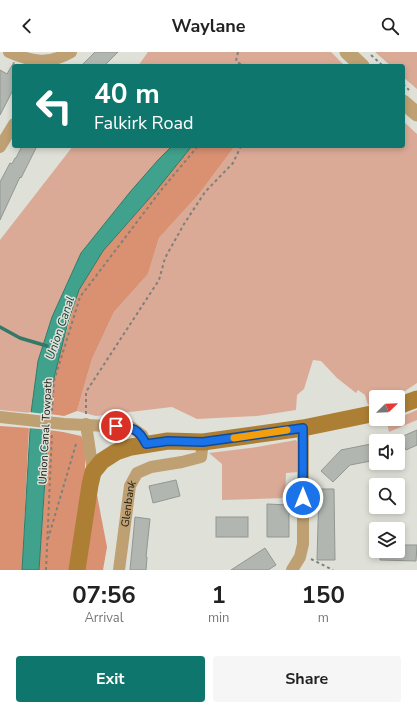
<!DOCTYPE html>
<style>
:root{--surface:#fff;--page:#f6f6f6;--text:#222;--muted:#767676;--accent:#0f766e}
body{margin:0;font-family:"Nunito Sans",sans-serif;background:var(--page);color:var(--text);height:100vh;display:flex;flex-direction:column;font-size:15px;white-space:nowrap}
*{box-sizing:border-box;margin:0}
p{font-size:13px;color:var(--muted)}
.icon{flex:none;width:22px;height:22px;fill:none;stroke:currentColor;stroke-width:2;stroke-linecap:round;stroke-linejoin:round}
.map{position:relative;height:518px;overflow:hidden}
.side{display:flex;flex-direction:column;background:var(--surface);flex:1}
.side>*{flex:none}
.guide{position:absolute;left:12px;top:12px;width:393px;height:84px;border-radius:4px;box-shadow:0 2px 6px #0003;background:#0f766e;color:#fff;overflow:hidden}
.needle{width:26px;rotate:67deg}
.tools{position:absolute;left:369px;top:338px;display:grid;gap:8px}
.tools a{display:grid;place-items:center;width:36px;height:36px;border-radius:4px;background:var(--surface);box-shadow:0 2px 6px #0003;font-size:20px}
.pin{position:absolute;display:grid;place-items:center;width:34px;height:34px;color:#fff;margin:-17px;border:2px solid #fff;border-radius:50%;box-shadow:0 1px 4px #0007}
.me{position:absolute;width:44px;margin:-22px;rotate:0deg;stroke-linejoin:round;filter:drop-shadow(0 0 3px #0008)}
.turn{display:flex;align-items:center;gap:14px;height:84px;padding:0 16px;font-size:18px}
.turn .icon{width:52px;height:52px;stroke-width:2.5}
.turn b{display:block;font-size:28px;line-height:34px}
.eta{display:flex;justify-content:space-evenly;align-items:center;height:68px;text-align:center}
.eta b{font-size:24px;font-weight:700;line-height:28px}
.action{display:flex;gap:8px;margin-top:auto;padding:8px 16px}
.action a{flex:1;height:46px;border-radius:4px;background:var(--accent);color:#fff;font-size:16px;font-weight:700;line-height:46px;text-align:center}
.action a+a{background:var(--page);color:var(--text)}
header{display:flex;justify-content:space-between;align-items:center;height:52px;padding:0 16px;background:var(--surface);font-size:18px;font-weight:700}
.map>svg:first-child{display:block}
.green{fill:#daaa96}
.forest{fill:#d99172}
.water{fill:#40a28c;stroke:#347968}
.pier{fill:#dfe0d7}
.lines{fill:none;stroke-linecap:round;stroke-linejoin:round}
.stream{stroke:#347968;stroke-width:3.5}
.building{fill:#b1b7b0;stroke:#919791}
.path{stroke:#80807a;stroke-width:2;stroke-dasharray:3 3;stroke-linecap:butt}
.minor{stroke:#bfa072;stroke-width:12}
.tertiary{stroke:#bfa072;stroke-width:15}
.secondary{stroke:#ad7f34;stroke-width:17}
.route-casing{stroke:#114b97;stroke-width:10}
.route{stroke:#1a73e8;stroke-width:7}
.slow{stroke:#f59e0b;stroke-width:7}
.labels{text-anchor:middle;stroke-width:3;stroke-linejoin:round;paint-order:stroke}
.street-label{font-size:11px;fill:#181815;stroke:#dfe0d7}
.water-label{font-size:12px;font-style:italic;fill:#174238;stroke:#dfe0d7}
</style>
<header><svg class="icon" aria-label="back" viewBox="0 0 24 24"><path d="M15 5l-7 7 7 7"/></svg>Waylane<svg class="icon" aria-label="search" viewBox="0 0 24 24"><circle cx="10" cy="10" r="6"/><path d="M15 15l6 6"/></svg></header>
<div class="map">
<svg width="417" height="518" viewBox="0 0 417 518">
<rect width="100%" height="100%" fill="#dfe0d7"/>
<g class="green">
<polygon points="148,0 331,0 345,14 138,14"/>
<polygon points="375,0 417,0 417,37 403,25 403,14 391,14"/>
<polygon points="403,69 417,82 417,331 396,345 376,345 376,352 368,353 365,343 358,338 356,341 337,326 321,309 313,308 304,337 297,343 296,358 257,364 197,367 172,355 96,364 77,359 92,307 114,260 148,222 159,186 199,142 235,94 403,94"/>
<polygon points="73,94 172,94 158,108 130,140 81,201 52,265 38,309 31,361 0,358 0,188"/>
<polygon points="417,358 417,368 389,380 387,371"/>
<polygon points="296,388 299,394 299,420 286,421 285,446 222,448 222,412 209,401 257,395"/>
</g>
<g class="forest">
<polygon points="192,94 235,94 199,142 159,186 148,222 114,260 92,307 77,359 64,364 50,362 51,338 56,313 79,238 103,199 155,140"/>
<polygon points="0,374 29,376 22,518 0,518"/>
<path d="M49,378L63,380L81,384C93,405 75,491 72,518H39Z"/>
<polygon points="96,438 107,495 103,518 84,518"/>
</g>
<polygon class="water" points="172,94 192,94 155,140 103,199 79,238 68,270 51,338 39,518 22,518 31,361 38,309 52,265 81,201 130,140 158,108"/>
<polygon class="pier" points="29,360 52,363 51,378 27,376"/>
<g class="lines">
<polyline class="stream" points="0,275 20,286 47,294"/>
</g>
<g class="building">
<polygon points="95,0 118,0 104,14 81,14"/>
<polygon points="14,10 14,36 0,63 0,18 7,22"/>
<polygon points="22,94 37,94 21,126 20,125 0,168 0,130 10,111 12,112 15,106 16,106"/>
<polygon points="417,378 417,393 406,398 401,385"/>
<polygon points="376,391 376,408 350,413 333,430 321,419 341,398"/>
<polygon points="176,428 180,444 153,451 149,434"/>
<polygon points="319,437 334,437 335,508 317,508"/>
<polygon points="267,452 289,453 289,485 267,485"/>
<polygon points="135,465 150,467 146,505 147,505 146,518 130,518"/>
<rect x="216" y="465" width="32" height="20"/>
<polygon points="398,493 417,493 416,509 380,508 381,499 398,499"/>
<polygon points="265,496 276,513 268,518 231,518"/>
</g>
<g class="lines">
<g class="path">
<polyline points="238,0 236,9 243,14"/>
<polyline points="371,3 383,14"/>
<polyline points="403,32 409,38"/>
<polyline points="52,359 54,329 80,245 162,137 198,94"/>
<polyline points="86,362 86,340 159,228 165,206 184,172 205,140 233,111 241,94"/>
<polyline points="389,367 391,373 404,368"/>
<polyline points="48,487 76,392"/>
<polyline points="311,507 333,518"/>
<polyline points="46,518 52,381"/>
</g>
<g class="minor">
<path d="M9,0C32,10 49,13 71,0"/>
<polyline points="0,95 14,72"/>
<polyline points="0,365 64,372 131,375 142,383 146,392"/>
<polyline points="86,372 93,420"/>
<path id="s1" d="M119,518L130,434L137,421L151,415L182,410L201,405L203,390"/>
<polyline points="292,518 300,505 303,492 303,376"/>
</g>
<g class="tertiary">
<polyline points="347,0 362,14"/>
<polyline points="403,50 417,62"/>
</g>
<g class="secondary">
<polyline points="398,354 417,347"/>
<polyline points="77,518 90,433 93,420 102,409 116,400 131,395 168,389 203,390 246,384 303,376 376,361"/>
</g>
</g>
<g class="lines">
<g class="route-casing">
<path id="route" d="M116,374C132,375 139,377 146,392L168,389L203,390L303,376V446"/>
</g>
<use href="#route" class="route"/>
<polyline class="slow" points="234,386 287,378"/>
</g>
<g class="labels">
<g class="street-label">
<text transform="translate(45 379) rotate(-87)" y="4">Union Canal Towpath</text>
<text dy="4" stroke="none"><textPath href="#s1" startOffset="67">Glenbank</textPath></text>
</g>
<g class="water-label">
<text transform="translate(60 276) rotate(-71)" y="4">Union Canal</text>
</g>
</g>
</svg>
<div class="tools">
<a><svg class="needle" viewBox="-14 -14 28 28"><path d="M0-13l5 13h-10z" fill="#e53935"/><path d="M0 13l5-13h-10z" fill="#767676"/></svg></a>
<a><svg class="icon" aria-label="sound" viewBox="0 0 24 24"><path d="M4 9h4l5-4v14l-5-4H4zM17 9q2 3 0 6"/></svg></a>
<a><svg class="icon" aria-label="search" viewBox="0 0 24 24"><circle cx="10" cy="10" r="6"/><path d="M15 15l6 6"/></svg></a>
<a><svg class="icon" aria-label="layers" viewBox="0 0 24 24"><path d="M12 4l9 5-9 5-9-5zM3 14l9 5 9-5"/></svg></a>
</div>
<div class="pin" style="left:116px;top:374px;background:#d93025"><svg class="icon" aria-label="arrive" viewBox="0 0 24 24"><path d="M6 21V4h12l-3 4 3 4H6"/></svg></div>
<svg class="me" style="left:303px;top:446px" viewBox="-20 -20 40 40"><circle r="17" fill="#1a73e8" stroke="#fff" stroke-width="3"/><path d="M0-11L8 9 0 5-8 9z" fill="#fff"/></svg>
<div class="guide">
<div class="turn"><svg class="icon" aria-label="left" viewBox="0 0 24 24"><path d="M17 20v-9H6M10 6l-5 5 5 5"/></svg><div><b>40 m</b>Falkirk Road</div></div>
</div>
</div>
<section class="side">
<div class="eta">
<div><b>07:56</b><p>Arrival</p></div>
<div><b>1</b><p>min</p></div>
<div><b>150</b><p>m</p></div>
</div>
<div class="action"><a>Exit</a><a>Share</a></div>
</section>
